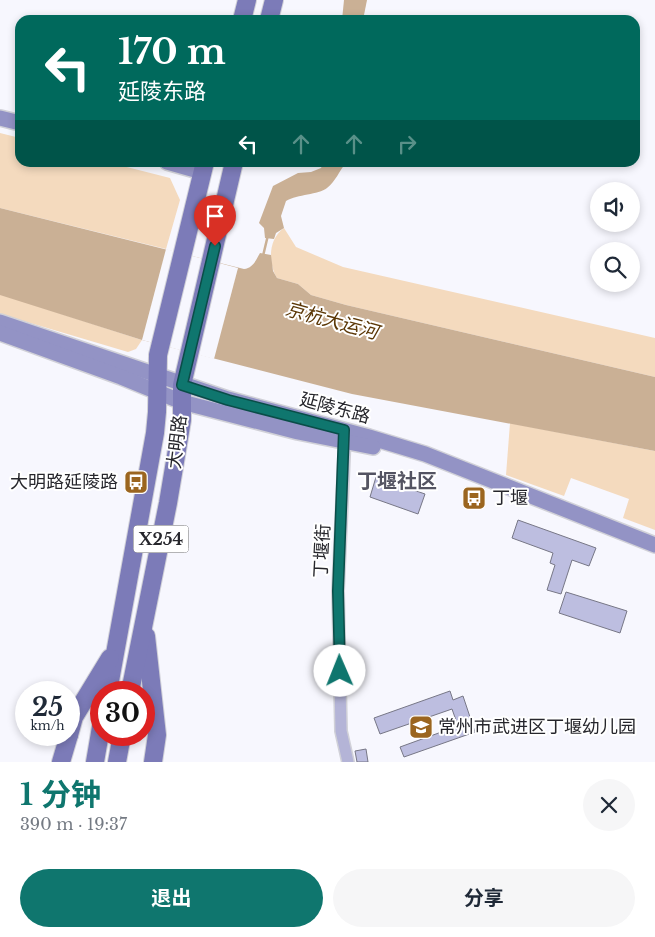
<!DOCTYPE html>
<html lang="zh">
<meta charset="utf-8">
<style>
:root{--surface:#fff;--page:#f6f6f7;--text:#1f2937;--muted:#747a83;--accent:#0f766e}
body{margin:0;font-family:"Libre Baskerville","Noto Sans SC",serif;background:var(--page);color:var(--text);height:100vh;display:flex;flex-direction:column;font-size:19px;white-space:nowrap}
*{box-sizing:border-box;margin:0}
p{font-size:16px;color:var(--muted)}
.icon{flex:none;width:28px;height:28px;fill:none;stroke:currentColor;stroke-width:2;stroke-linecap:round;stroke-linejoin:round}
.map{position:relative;height:762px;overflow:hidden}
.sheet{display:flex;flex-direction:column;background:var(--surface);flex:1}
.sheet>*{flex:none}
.guide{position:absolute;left:15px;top:15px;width:625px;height:152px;border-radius:15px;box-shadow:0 2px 8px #0003;background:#00695c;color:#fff;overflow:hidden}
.controls{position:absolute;left:590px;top:182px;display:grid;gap:10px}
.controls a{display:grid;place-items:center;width:50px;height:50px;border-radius:50%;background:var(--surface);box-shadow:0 2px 8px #0003;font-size:25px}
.speed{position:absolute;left:15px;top:681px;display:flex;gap:10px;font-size:25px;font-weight:700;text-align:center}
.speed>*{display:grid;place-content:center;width:65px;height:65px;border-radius:50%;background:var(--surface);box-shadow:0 2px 8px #0003;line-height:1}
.speed small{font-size:12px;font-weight:400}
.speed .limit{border:8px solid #d22;background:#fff;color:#111}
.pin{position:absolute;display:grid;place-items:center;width:42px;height:42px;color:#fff;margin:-51px -21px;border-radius:50% 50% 50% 0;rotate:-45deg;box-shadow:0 0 5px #0007}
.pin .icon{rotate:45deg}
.me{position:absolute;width:55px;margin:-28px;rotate:359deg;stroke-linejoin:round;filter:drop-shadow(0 0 4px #0008)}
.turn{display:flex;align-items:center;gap:18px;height:105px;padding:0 20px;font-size:22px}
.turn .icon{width:65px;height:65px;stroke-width:2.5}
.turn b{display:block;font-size:35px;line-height:42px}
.lanes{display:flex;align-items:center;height:48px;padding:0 20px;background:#0003;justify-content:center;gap:25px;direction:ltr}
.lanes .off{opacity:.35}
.round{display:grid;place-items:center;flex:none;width:52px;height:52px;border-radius:26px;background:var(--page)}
.headline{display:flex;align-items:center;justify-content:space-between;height:85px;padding:0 20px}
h1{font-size:30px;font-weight:700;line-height:38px;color:var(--accent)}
.action{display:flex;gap:10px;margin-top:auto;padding:10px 20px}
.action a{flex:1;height:58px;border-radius:30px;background:var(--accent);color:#fff;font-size:20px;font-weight:700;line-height:58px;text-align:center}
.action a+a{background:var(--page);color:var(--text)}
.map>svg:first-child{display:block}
.green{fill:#f4dabe}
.water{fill:#cab095}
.pier{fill:#f7f7fe}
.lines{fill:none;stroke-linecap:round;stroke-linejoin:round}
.stream{stroke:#cab095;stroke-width:2.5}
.building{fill:#bdbee0;stroke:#777786}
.street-casing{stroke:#d1d1d8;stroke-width:14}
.secondary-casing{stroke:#d1d1d8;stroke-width:18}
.primary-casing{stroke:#d1d1d8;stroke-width:20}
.street{stroke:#b4b4d7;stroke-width:11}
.secondary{stroke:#9393c5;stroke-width:15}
.primary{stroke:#7c7bb8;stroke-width:18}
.route-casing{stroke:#0a4d48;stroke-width:12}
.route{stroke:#0f766e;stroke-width:9}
.labels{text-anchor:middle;stroke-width:4;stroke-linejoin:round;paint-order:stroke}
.shield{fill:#fff;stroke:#67676b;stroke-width:1}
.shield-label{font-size:16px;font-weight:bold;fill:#26262c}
.street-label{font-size:18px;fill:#26262c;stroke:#fff}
.poi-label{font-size:18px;fill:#26262c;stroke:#fff;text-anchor:start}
.water-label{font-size:19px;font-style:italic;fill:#5b3706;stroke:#fff}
.quarter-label{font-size:20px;font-weight:bold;fill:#545462;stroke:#fff}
</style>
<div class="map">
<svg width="655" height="762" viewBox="0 0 655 762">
<rect width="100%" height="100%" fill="#f7f7fe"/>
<g class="green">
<polygon points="0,133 20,138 20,162 111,163 170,178 180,200 166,249 0,208"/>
<path d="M284,228L296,247L343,267L655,338V377L346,305L311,295L298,284L277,278C268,263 268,239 284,228Z"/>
<polygon points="0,294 142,340 136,349 128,352 0,314"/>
<polygon points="510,423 655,451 655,530 623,518 629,499 571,478 564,496 506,475"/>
</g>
<g class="water">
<polygon points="344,0 367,0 363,20 342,20"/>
<path d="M324,162L346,163C339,171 336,181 327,188C318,195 298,194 286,201L281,216L284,228L276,233L274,239L265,238L264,228L259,223L273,186L298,173L311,172L321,168Z"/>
<path d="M0,208L244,269C253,268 256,260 260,253L271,255L273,271L277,278L298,284L311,295L346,305L655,377V451L352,394L142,340L0,295Z"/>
</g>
<polygon class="pier" points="166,249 238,268 214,359 142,340"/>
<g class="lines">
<polyline class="stream" points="263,256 268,235"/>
</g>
<g class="building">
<polygon points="376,477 425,494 418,514 370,497"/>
<polygon points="518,520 596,548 589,566 572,560 561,594 547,590 555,565 550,563 553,553 512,538"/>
<polygon points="566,592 627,611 620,633 559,613"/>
<polygon points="450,691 453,700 463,696 475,732 404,757 400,747 458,726 452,709 380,734 374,718"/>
<polygon points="366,749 368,762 357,762 355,751"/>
</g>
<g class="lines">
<g class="street-casing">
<polyline id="street" points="345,434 338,591 341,731 348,762"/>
</g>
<g class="secondary-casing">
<g id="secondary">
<polyline points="0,118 20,123"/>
<polyline points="167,162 202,172"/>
<polyline points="0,322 228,399 369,437 425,454 655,545"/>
<polyline points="0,333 121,377 182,402 298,432 373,447"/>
</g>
</g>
<g class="primary-casing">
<g id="primary">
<polyline points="242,20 247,0"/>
<polyline points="269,20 274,0"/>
<polyline points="146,636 157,735 153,762"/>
<polyline points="108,692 155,433 157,412 158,355 205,162"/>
<polyline points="130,692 168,503 182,420 182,385 234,162"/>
<polyline points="69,735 74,717 110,658"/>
<polyline points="61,762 69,735"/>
<polyline points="95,762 101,727"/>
<polyline points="117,762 122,735"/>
</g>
</g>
<use href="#street" class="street"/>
<use href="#secondary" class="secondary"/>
<use href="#primary" class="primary"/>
</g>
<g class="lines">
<g class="route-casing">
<polyline id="route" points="215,246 182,385 228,400 344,430 338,591 340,671"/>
</g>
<use href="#route" class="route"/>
</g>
<defs>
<g id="bus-square" transform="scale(1.25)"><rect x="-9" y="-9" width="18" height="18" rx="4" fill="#9b651f" stroke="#fff"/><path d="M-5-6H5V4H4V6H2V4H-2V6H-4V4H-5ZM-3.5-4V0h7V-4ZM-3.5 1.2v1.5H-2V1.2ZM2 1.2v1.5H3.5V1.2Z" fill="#fff"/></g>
<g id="school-square" transform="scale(1.25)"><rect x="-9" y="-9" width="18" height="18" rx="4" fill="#9b651f" stroke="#fff"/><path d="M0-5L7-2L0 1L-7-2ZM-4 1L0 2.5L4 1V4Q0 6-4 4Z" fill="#fff"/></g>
</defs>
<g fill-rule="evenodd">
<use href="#bus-square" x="136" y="482"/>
<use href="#bus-square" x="474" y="498"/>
<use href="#school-square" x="421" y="727"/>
</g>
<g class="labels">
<rect class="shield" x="133.5" y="525.5" width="55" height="27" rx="4"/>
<g class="shield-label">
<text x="161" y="545">X254</text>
</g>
<g class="street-label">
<text transform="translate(335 408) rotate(15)" y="6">延陵东路</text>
<text transform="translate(177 442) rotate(-83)" y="6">大明路</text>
<text transform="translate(322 551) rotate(-87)" y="6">丁堰街</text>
</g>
<g class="poi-label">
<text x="118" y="488" text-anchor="end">大明路延陵路</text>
<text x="492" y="504">丁堰</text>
<text x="438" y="733">常州市武进区丁堰幼儿园</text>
</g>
<g class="water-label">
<text transform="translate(332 320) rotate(15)" y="7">京杭大运河</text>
</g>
<g class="quarter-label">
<text x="397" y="488">丁堰社区</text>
</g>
</g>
</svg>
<div class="controls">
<a><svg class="icon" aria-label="sound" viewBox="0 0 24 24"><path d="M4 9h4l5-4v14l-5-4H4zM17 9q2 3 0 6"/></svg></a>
<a><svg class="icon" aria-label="search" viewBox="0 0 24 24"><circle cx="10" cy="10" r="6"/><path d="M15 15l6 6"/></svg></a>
</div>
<div class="speed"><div>25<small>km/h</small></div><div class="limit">30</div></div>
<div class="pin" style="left:215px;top:246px;background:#d93025"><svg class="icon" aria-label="arrive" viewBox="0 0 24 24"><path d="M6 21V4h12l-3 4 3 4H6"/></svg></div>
<svg class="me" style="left:340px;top:671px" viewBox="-20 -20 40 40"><circle r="19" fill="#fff"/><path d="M0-13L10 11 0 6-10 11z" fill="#0f766e"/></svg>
<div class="guide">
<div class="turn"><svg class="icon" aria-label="left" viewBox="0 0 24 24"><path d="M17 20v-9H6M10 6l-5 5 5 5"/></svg><div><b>170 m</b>延陵东路</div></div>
<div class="lanes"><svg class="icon" aria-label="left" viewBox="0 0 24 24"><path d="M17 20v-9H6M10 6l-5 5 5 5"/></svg><svg class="icon off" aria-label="ahead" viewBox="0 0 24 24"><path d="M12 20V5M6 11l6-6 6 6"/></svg><svg class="icon off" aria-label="ahead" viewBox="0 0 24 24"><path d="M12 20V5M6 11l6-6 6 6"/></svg><svg class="icon off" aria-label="right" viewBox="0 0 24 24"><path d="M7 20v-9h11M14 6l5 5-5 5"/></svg></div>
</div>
</div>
<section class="sheet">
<div class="headline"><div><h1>1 分钟</h1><p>390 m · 19:37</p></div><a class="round"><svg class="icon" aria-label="close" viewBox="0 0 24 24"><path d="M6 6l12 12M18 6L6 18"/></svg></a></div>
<div class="action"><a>退出</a><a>分享</a></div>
</section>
